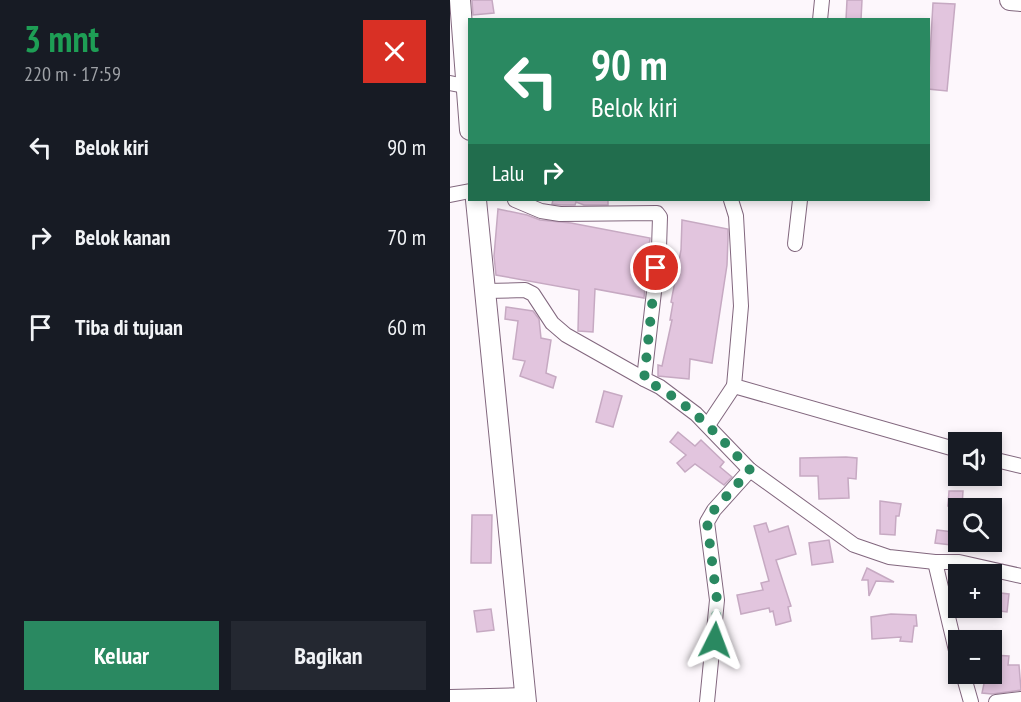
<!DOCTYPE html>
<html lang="id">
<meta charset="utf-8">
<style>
:root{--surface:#171b24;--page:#242831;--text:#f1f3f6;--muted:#9ea1a6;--accent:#2a8961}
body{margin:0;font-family:"PT Sans Narrow",sans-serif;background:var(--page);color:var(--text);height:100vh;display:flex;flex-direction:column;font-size:22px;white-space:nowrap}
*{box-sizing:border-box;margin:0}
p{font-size:20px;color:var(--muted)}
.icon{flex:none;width:33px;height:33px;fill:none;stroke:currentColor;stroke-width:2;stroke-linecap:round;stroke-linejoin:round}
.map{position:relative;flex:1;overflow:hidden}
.side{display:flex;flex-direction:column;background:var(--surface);width:450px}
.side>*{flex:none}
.top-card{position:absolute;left:18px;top:18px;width:462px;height:183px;border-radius:0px;box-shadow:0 3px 9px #0003;background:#2a8961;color:#fff;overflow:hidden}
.fabs{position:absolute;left:498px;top:432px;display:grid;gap:12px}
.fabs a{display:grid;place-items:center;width:54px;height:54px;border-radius:0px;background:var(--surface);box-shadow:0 3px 9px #0003;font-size:30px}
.pin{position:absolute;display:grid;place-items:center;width:51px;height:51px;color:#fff;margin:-26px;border:3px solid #fff;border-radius:50%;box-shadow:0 2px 6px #0007}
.me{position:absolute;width:66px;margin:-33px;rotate:3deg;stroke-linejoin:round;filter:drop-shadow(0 0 4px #0008)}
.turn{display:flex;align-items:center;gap:21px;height:126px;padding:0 24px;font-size:27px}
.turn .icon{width:78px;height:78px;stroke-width:2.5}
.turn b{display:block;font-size:42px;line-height:51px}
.then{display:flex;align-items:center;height:57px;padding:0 24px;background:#0003;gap:12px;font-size:22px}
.round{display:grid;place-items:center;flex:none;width:63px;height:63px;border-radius:0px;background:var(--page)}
.head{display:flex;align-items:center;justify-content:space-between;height:102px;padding:0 24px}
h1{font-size:36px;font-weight:700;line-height:45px;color:#1e9e55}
.cta{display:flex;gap:12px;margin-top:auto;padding:12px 24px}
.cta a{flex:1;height:69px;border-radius:0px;background:var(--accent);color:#fff;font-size:24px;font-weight:700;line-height:69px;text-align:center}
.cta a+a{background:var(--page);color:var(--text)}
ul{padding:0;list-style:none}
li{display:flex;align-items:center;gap:18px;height:90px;padding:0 24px}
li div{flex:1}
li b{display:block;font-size:22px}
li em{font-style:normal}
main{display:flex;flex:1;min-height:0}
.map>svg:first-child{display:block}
.building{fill:#e2c5de;stroke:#c6a9c2;stroke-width:1.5}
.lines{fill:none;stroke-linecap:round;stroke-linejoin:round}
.street-casing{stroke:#82677e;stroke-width:16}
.secondary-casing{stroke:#82677e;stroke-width:22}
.street{stroke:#fff;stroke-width:14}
.secondary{stroke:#fff;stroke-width:20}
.route{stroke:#2a8961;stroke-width:10;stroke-dasharray:0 18}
</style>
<main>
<section class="side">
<div class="head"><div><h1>3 mnt</h1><p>220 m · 17:59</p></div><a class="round" style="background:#d93025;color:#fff"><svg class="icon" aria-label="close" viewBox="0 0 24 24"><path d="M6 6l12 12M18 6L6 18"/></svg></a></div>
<ul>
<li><svg class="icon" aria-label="left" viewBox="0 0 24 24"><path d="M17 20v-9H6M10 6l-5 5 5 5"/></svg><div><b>Belok kiri</b></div><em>90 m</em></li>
<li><svg class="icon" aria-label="right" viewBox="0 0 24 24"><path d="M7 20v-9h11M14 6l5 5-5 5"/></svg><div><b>Belok kanan</b></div><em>70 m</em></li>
<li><svg class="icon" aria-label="arrive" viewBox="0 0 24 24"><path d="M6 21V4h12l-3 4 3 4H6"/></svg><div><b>Tiba di tujuan</b></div><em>60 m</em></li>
</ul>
<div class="cta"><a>Keluar</a><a>Bagikan</a></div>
</section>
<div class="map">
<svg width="571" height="702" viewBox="0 0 571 702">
<rect width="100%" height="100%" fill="#fdf7fc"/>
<g class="building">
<polygon points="22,0 42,0 44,13 23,15"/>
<polygon points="397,0 412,0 411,20 396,20"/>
<polygon points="483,3 505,4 497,91 478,89"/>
<polygon points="103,200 158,200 158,205 134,205 126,202 125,205 111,205 102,204"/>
<polygon points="48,209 77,215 90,220 121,223 200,238 194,298 145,289 143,332 128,331 129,290 46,275 44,256"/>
<polygon points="232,220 278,229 278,238 277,265 262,363 240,359 239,379 208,376 208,365 212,366 222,320 220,320 223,303 221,302 231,250"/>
<polygon points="56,307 83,311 89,319 91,338 101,340 96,373 106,377 103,388 70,376 75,361 63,359 68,321 55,319"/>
<polygon points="154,391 172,396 163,427 146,422"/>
<polygon points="228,432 245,446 251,440 274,462 270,467 282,477 274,485 245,464 235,472 227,463 236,455 220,442"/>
<polygon points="396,457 407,458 406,479 398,478 399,498 369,499 368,476 350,476 350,458"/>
<polygon points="499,491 513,491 512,506 498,506"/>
<polygon points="430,501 451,504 449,516 446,516 445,535 430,534"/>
<polygon points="22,515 42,515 41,563 21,563"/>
<polygon points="316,523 319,532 338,526 346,554 326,560 341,606 338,607 341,621 326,625 323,611 320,612 319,608 291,614 287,595 313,590 311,583 319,581 304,526"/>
<polygon points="487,530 503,532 501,545 485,543"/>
<polygon points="379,540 383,562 362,565 359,543"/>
<polygon points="417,568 444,582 426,581 419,596 418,580 412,580"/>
<polygon points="542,592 559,594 557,612 542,610"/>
<polygon points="41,609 44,630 27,632 24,611"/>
<polygon points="441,614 466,615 467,626 464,626 462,642 450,641 451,637 422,639 421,617"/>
<polygon points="542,655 559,656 558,665 569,665 571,690 542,694 532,693 536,674 542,676"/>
</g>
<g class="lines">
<g class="street-casing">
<g id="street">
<polyline points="370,20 372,0"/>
<polyline points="0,83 20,87"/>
<polyline points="0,195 20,191"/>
<polyline points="65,200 91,211 110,214 207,213 210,217 209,248 194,379 210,387 246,414 300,470 404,545 439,557 485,562"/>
<polyline points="281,200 286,216 291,306 284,386 508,450"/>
<polyline points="345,244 350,200"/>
<polyline points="36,291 75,290 83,294 102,323 116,335 194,379"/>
<polyline points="258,425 284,386"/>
<polyline points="542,459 571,466"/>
<polyline points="508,659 485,562 509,562 571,576"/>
<polyline points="513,674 521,702"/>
<polyline points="0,697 75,695"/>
<polyline points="257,702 267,600 257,522 264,510 300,470"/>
<polyline points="546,702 571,699"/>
</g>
</g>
<g class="secondary-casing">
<g id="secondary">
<polyline points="10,0 20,130"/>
<polyline points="560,0 571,1"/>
<polyline points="26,200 76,702"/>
</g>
</g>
<use href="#street" class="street"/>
<use href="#secondary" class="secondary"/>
</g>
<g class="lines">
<path class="route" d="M206,268L194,380C237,400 268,435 300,470L264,510L257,522L267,600L265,640"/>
</g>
</svg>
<div class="fabs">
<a><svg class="icon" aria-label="sound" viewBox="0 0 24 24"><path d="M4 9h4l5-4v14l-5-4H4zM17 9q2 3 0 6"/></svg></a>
<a><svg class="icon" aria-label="search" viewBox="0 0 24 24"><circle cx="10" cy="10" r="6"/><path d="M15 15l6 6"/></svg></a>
<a>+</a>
<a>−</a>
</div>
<div class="pin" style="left:206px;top:268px;background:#d93025"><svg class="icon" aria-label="arrive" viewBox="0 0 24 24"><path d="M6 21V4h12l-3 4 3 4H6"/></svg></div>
<svg class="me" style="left:265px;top:640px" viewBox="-20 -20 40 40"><path d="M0-17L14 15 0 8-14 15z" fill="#2a8961" stroke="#fff" stroke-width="4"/></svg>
<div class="top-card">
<div class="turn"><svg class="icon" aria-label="left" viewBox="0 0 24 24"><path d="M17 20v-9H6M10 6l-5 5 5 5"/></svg><div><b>90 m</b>Belok kiri</div></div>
<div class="then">Lalu<svg class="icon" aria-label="right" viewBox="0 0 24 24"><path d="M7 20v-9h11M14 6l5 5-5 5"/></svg></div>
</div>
</div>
</main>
